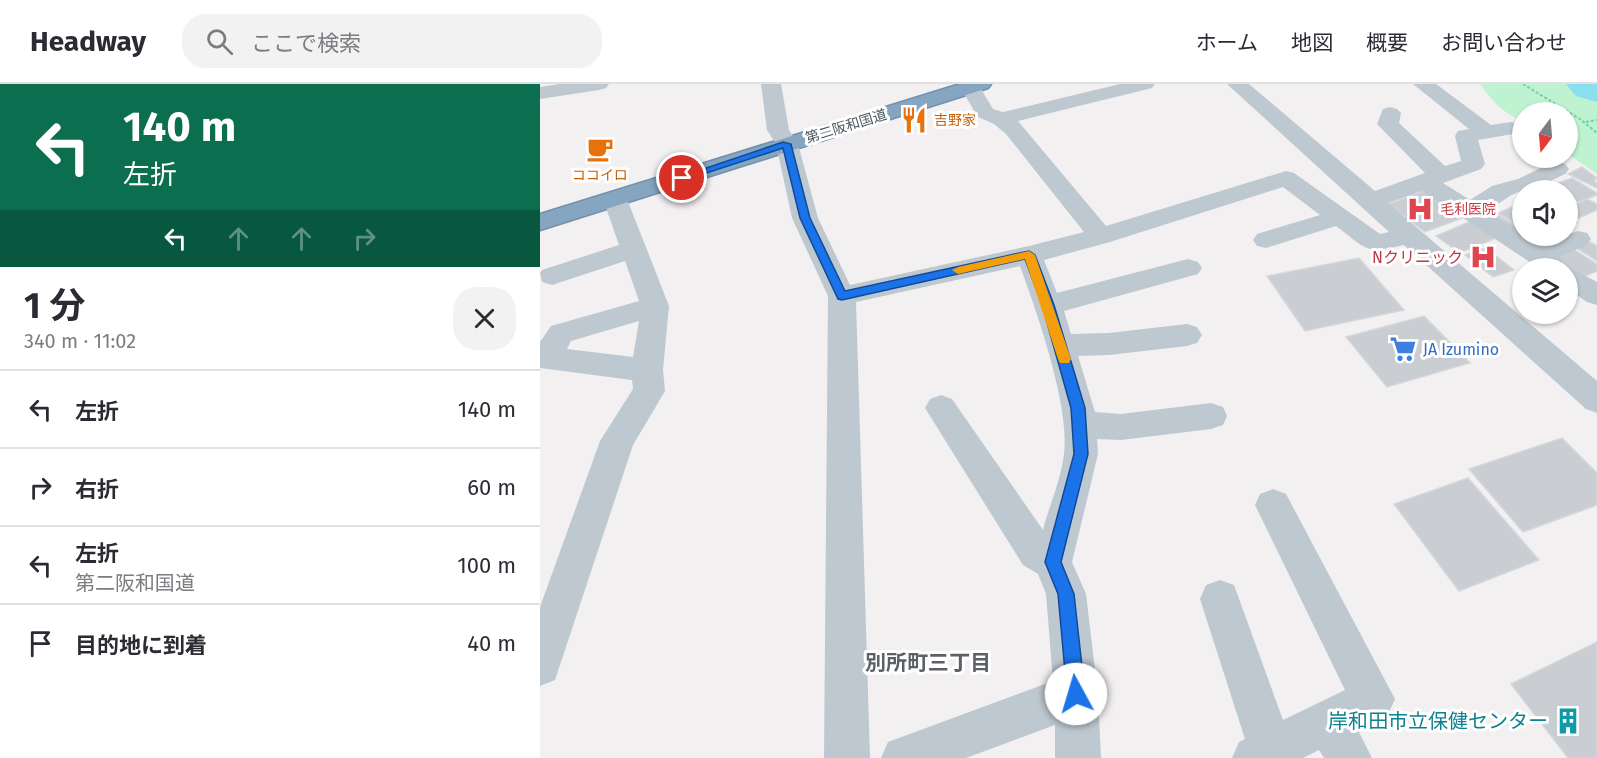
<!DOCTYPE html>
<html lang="ja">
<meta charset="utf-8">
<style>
:root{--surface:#fff;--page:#f2f2f3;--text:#2b2b33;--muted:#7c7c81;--line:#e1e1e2}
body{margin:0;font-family:"Fira Sans","Noto Sans JP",sans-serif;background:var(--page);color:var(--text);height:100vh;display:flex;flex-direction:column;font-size:22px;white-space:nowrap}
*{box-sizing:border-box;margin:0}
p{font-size:20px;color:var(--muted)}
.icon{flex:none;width:33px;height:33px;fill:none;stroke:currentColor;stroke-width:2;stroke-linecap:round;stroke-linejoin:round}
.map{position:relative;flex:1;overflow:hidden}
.sheet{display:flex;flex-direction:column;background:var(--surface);width:540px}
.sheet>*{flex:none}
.hud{background:#0b6e4f;color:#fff;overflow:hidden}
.needle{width:39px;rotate:196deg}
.controls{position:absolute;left:972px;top:18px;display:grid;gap:12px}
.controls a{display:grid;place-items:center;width:66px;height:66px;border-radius:50%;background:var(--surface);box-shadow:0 2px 4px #0004;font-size:30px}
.pin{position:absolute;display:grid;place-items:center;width:51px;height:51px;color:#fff;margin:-26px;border:3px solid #fff;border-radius:50%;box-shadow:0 2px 6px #0007}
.me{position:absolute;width:66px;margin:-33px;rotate:354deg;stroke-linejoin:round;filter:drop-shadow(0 0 4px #0008)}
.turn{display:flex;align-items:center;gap:21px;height:126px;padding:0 24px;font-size:27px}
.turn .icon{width:78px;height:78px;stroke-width:2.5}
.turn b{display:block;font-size:42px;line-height:51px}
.lanes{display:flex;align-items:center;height:57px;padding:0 24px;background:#0003;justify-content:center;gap:30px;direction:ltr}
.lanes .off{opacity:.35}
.round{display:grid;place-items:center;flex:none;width:63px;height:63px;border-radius:24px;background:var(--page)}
.head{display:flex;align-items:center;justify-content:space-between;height:102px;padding:0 24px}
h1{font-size:36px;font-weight:700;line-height:45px}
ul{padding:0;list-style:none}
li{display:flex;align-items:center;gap:18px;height:78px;padding:0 24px;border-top:2px solid var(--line)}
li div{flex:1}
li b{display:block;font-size:22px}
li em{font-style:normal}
header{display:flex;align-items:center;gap:36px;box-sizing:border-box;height:84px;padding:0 30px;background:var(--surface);border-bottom:2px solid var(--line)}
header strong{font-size:28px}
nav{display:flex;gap:33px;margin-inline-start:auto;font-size:21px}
.search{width:420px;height:54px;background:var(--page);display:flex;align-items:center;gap:15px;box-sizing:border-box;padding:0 21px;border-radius:24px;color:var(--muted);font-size:22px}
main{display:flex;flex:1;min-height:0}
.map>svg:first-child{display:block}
.green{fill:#bef2d0}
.water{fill:#89def0}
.building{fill:#caced3;stroke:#d4d7dc;stroke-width:1.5}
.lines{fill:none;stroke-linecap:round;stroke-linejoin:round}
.highway-casing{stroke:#7190ad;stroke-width:3}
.path{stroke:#74d1a0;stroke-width:2;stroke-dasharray:3 2;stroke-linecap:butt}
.minor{fill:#bec8d0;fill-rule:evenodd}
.highway{fill:#86a5c1;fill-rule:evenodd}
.route{fill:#1a73e8;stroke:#114b97;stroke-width:1.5}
.slow{fill:#f59e0b}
.labels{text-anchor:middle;stroke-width:6;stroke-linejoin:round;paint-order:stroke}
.far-food-label{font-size:14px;fill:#c56008;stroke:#fff;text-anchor:start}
.far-street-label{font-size:14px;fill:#47555f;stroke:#fff}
.far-health-label{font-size:14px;fill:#be3a42;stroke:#fff;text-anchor:start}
.health-label{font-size:16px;fill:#be3a42;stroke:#fff;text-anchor:end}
.shop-label{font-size:16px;fill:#366cbe;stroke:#fff;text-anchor:start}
.near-culture-label{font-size:20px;fill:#0d838f;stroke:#fff;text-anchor:end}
.near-neighbourhood-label{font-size:21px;font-weight:bold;fill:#5d6166;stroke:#fff}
</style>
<header>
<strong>Headway</strong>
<div class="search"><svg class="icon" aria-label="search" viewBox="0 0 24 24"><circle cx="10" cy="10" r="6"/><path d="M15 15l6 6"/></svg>ここで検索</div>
<nav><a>ホーム</a><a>地図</a><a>概要</a><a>お問い合わせ</a></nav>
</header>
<main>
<section class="sheet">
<div class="hud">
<div class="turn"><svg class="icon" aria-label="left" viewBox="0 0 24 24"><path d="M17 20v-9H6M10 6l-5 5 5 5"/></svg><div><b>140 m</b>左折</div></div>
<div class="lanes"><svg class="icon" aria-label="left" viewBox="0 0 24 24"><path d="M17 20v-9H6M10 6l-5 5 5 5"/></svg><svg class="icon off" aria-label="ahead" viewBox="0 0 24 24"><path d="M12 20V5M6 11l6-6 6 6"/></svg><svg class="icon off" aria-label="ahead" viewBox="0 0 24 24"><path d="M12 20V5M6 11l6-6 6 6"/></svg><svg class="icon off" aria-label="right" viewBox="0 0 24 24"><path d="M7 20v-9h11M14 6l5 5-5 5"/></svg></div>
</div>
<div class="head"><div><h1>1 分</h1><p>340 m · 11:02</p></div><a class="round"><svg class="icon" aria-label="close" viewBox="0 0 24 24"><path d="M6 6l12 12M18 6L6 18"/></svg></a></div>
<ul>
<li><svg class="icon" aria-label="left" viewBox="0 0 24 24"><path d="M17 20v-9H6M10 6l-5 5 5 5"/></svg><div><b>左折</b></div><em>140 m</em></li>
<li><svg class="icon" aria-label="right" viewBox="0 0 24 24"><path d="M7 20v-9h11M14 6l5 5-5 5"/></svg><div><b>右折</b></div><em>60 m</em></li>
<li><svg class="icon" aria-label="left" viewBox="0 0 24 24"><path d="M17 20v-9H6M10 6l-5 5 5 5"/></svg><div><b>左折</b><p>第二阪和国道</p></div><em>100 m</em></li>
<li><svg class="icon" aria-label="arrive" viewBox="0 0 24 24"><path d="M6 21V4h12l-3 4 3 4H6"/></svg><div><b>目的地に到着</b></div><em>40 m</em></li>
</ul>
</section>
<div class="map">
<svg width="1057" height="674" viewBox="0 0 1057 674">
<rect width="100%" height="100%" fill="#f3f0f1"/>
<path class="green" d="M940,0H1057V90L1028,70V28H982V37C963,29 952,17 940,0Z"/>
<polygon class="water" points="1026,0 1057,0 1057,18 1036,12"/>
<g class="building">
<polygon points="1042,83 1057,94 1054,97 1057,99 1057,104 1028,90"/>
<polygon points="1032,94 1057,109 1057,111 1039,118 1028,111 1028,106 1020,106 1012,101"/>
<polygon points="887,106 925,133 885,148 848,120"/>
<polygon points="1047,115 1057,120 1057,126 1039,134 1028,128 1028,124"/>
<polygon points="974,122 982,127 982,143 958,129"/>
<polygon points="955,129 981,145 970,150 945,134"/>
<polygon points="931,137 956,154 920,169 896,152"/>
<polygon points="1050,158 1057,162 1057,177 1037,164"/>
<polygon points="946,164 974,186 953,193 925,171"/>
<polygon points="1033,165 1057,180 1057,187 1041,194 1011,175"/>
<polygon points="819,174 864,226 765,247 727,192"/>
<polygon points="884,232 930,279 847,303 806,253"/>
<polygon points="1022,354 1057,389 1057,421 983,448 929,385"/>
<polygon points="928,394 999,476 919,507 854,420"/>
<polygon points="1057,558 1057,674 1028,674 971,600"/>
</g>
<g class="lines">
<g class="highway-casing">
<polygon id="highway" points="420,0 451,0 448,4 0,146 0,130"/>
</g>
<g class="path">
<polyline points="983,0 1040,35 1057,49"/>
<polyline points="1046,38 1057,36"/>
</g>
<g class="minor">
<polygon points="19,0 69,0 66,4 59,6 0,15 0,3"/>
<path d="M221,0H241L249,46L258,60L278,134L310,201L489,162L544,148L466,50L454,40L438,33L420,3L422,0H438L453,25L463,28L580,0H615L612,4L478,37L566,142L746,87L754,89L840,150L849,148L687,0H709L835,107L885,89L837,40L843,25L850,23L857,25L861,29L859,39L905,82L921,77L915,52L918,47L929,45L873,0H896L951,41L971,38L979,39L982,44L979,49L938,56L945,80L941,85L903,99L930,116L952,102L978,95L1009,80L1017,78L1025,80L1029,85L1025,90L994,105L982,106L970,112L947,127L1000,161L1038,147L1047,149L1051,155L1047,161L1019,173L1030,184L1057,198V221L1047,218L1028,205V184H999L882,107L848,119L1057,297V329L1046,325L864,161C824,170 828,166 796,142L726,164L717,162L713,156L717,150L780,131L743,103L570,158L504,176L517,209L648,175L658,178L662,184L658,190L524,227L531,250L569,249L647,240L657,243L662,251L657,259L647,262L569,271L538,272L555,328L581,330L671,319L683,323L687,332L683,341L671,345L581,356L557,355L558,370L532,478L546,510L558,611L561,674H515V641L426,674H341L348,658L513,597L506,510L498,490L483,481L385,324L390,315L401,311L412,315L503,446C509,422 521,396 524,370C530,322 497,229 480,182L316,218L330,674H284L288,212L252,134L236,60L227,46Z"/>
<path d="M75,108L84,110L87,115L129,222L123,286L125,307L93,361L15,596L0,602V523L60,357L93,305L92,296L0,284V258L11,242L99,217L85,177L12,201L2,198L0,189L2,186L79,161L63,115L66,110ZM99,237L93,273L27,265L31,257Z"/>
<polygon points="733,405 746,410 855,615 848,630 818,646 832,674 784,674 779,666 763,674 692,674 699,658 705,655 660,515 666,501 680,496 694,501 743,636 805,606 715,421 720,410"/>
</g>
<use href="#highway" class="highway"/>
</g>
<polygon class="route" points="243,58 251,60 270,134 305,207 489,167 495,171 514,221 545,324 548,370 521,478 534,510 545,610 543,617 536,620 530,617 527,610 518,510 505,478 534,370 531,324 502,221 485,175 302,216 298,215 260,134 243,64 145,96 137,94"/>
<polygon class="slow" points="489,167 495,171 531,275 529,279 520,279 518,275 485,175 418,190 412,186 418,183"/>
<defs>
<g id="restaurant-bare" transform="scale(2.07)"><path d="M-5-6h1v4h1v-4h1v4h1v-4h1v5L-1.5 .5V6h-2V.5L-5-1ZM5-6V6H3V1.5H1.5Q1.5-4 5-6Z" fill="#e8710a" stroke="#fff" stroke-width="2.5" paint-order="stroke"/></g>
<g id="cafe-bare" transform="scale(2.07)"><path d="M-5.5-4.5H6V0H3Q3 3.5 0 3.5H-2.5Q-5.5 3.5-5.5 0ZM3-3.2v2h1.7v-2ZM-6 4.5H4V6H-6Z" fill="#e8710a" stroke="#fff" stroke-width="2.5" paint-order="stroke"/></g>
<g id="hospital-bare" transform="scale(2.07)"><path d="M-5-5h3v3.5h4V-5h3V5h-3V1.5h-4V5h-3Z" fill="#e0444e" stroke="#fff" stroke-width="2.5" paint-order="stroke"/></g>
<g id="supermarket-bare" transform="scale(2.07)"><path d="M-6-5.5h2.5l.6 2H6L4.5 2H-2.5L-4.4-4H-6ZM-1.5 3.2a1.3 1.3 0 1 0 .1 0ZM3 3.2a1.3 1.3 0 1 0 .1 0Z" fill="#3f7fe0" stroke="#fff" stroke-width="2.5" paint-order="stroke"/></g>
<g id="building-bare" transform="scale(2.07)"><path d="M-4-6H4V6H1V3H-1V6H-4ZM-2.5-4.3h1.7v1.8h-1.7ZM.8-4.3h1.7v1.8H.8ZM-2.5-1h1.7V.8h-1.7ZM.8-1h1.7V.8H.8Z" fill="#0f9aa8" stroke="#fff" stroke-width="2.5" paint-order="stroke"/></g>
</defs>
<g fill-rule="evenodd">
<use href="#restaurant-bare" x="374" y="36"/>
<use href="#cafe-bare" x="60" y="65"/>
<use href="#hospital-bare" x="880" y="125"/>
<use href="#hospital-bare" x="943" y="173"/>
<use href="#supermarket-bare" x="863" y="265"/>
<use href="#building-bare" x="1028" y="637"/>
</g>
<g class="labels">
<g class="far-food-label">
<text x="394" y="41">吉野家</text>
<text x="60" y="96" text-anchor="middle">ココイロ</text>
</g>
<g class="far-street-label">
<text transform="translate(306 42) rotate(-17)" y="5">第二阪和国道</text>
</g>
<g class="far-health-label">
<text x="900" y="130">毛利医院</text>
</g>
<g class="health-label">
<text x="923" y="179">Nクリニック</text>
</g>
<g class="shop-label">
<text x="883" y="271">JA Izumino</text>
</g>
<g class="near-culture-label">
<text x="1008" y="644">岸和田市立保健センター</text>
</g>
<g class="near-neighbourhood-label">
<text x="388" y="586">別所町三丁目</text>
</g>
</g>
</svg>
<div class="controls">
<a><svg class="needle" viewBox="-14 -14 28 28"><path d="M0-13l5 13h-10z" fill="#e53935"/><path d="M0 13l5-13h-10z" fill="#7c7c81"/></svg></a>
<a><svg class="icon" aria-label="sound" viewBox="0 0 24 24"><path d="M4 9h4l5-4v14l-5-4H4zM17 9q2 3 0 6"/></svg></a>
<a><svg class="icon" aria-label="layers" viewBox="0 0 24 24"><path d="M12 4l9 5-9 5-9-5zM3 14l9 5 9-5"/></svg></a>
</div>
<div class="pin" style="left:142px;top:94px;background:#d93025"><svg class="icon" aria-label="arrive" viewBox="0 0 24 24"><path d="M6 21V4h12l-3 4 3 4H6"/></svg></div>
<svg class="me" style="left:536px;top:610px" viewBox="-20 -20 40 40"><circle r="19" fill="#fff"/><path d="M0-13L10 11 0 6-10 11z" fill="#1a73e8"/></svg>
</div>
</main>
